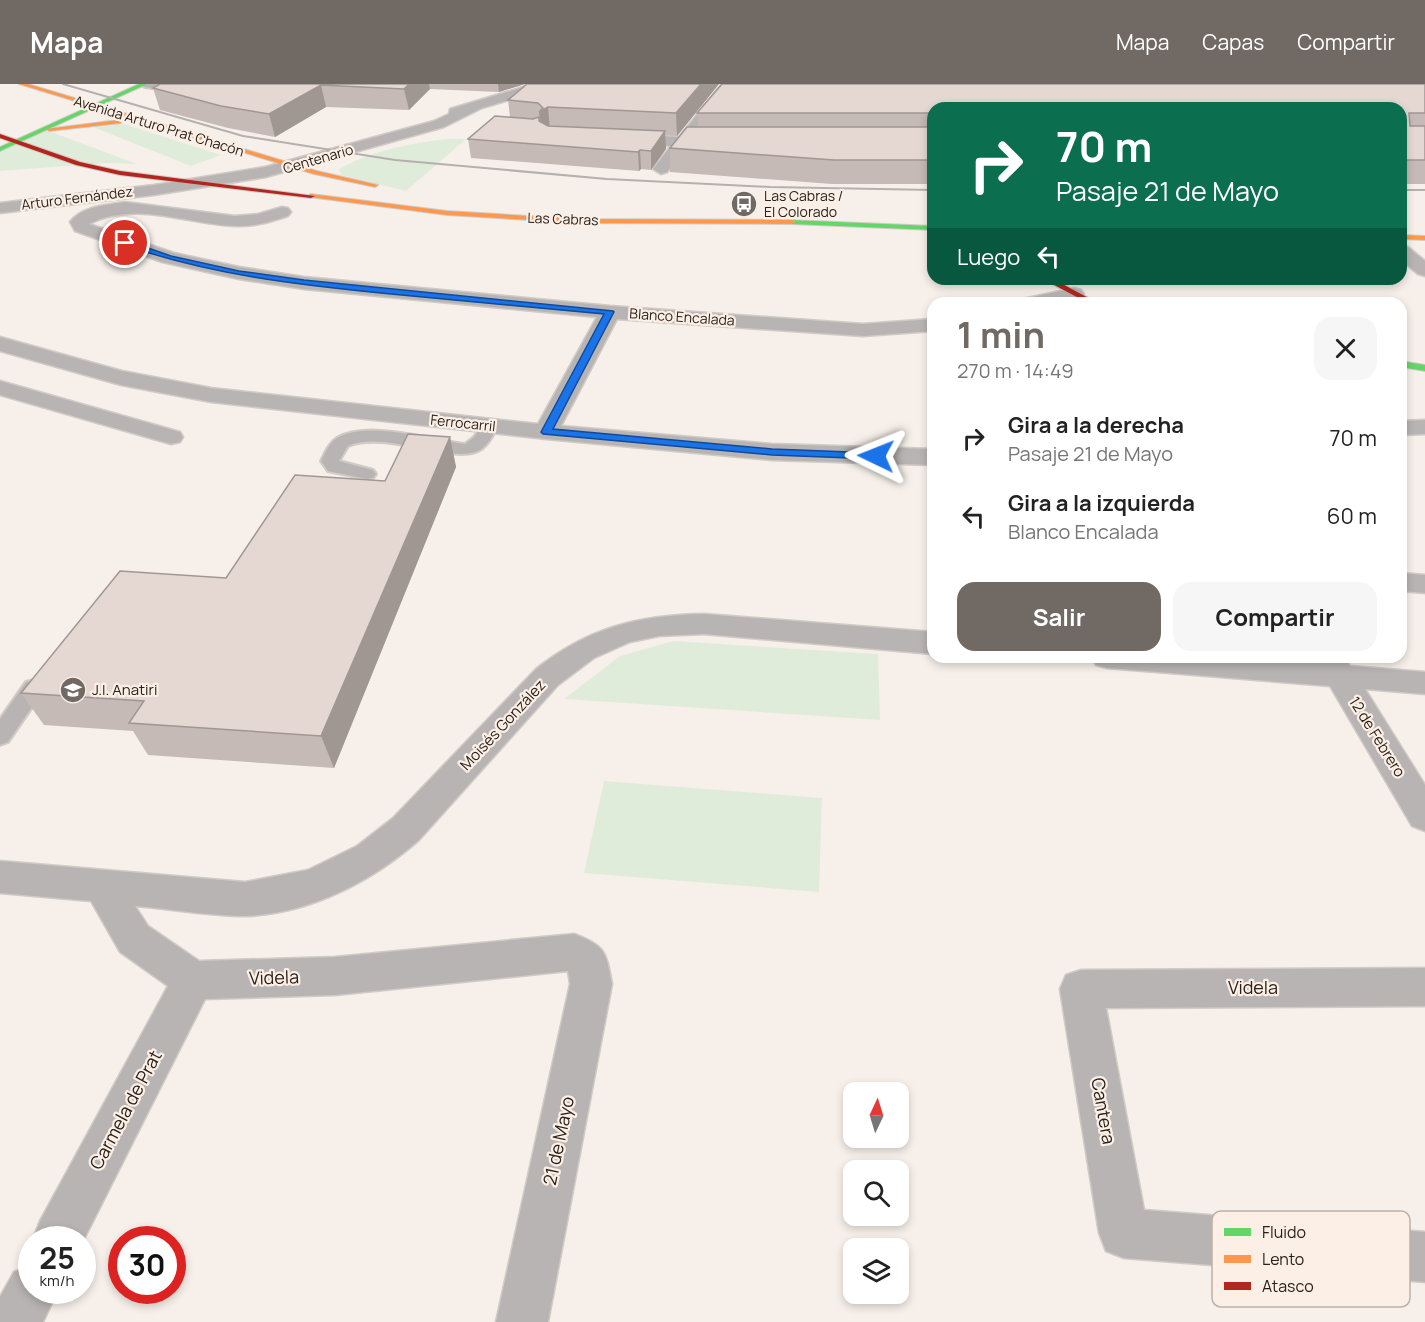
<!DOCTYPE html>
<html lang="es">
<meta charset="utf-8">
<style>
:root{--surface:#fff;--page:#f6f6f6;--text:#222;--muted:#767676;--accent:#716963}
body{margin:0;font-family:Manrope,sans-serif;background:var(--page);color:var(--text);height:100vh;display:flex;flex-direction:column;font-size:22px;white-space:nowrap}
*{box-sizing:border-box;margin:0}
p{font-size:20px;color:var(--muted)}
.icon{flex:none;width:33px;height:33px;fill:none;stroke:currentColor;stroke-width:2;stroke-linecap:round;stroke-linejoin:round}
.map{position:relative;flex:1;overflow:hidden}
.drawer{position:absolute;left:927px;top:213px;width:480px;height:366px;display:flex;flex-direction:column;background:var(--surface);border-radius:18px;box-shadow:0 3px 9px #0003}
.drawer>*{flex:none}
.hud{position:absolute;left:927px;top:18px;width:480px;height:183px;border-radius:18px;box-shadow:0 3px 9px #0003;background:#0b6e4f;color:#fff;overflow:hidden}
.needle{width:39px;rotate:4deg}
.fabs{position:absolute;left:843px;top:998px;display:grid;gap:12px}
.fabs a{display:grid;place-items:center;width:66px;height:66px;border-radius:12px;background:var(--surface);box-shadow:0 3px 9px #0003;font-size:30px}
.speed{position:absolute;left:18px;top:1142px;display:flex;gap:12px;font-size:30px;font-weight:700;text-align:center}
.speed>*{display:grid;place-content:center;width:78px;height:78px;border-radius:50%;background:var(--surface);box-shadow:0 3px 9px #0003;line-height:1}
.speed small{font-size:15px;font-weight:400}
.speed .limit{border:9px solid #d22;background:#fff;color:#111}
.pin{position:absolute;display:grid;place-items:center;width:51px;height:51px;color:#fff;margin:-26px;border:3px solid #fff;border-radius:50%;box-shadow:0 2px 6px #0007}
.me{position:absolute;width:66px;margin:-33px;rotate:272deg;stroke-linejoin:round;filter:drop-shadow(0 0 4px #0008)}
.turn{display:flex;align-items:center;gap:21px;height:126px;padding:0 30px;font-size:27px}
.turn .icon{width:78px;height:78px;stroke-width:2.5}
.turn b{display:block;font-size:42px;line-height:51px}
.then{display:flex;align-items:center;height:57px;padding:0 30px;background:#0003;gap:12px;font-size:22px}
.round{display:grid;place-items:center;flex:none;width:63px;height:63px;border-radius:18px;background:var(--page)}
.summary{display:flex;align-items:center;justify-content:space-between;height:102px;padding:0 30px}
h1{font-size:36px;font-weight:700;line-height:45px;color:var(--accent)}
.button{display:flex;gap:12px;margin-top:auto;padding:12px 30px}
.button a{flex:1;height:69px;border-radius:18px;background:var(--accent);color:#fff;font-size:24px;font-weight:700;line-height:69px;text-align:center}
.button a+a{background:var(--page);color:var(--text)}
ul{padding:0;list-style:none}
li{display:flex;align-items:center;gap:18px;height:78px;padding:0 30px}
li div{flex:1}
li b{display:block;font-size:22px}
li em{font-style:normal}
header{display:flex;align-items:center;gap:36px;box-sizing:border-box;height:84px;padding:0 30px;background:var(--accent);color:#fff}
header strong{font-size:28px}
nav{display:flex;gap:33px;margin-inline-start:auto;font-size:21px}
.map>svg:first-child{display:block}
.green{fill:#e0ecda}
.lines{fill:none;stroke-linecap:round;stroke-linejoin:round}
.lane-casing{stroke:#d1cbc6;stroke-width:4}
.street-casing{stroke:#d1cbc6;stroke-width:3}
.fast-casing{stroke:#d1cbc6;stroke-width:2}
.slow-casing{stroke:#d1cbc6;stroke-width:2}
.jam-casing{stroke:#d1cbc6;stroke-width:2}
.lane{fill:#b9b4b4;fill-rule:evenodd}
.street{fill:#b9b4b4;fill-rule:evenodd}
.fast{fill:#63d668;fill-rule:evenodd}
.slow{fill:#ff974d;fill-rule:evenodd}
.jam{fill:#b3261e;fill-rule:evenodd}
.rail{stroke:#b5afae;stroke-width:2}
.wall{fill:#c5bab5}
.shaded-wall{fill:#a09793}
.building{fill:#e5d8d2;stroke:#a09793;stroke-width:1.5}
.route{fill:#1a73e8;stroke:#114b97;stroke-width:1.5}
.labels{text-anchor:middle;stroke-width:4.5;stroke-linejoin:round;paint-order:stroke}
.far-street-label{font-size:14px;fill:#29211b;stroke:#fcefe5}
.far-poi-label{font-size:14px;fill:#29211b;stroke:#fcefe5;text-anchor:start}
.poi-label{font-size:15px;fill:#29211b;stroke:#fcefe5;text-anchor:start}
.street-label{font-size:15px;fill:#29211b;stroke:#fcefe5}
.near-street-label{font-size:18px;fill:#29211b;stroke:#fcefe5}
.key{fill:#fcefe5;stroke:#bdb1a8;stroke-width:1.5}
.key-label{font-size:16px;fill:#29211b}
</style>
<header>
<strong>Mapa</strong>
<nav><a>Mapa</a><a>Capas</a><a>Compartir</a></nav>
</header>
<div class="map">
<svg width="1425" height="1238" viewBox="0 0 1425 1238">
<rect width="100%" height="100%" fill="#f7f0ea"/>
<g class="green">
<polygon points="108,35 221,71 191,82 88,41"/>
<polygon points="46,46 137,80 106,79 0,87 0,67"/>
<path d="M448,55H466L406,107L341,91L339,85C367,68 415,58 448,55Z"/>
<polygon points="673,557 878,570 880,636 564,615 620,572"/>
<polygon points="604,697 822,714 819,808 584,789"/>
</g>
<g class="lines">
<g class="lane-casing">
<g id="lane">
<polygon points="140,0 164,0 190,6 185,9 145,3"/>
<path d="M490,337L498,342C493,351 487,363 478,367C449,380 386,346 348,362L339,377L373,386L376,390L373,394L367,395L328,387L321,377C325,369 329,359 337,354C367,336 432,356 465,360L474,353L484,338Z"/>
<polygon points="34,596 42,598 45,604 8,658 0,661 0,635 26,598"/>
</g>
</g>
<g class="street-casing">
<g id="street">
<polygon points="533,0 555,0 553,3 482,24 444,43 266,93 154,111 0,129 0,119 154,101 265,83 434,37 449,30 450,25"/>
<polygon points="722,0 736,0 694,53 723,56 726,59 723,62 687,62 667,88 661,90 653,85 671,62 620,60 612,55 620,50 679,53"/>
<path d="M125,118L235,132L258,130L282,123L288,124L291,128L288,132C270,138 254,143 234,142C186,140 135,116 89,140L174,169L239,183L304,193L610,222L863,240L933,235V247L863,252L617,235L561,342L772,360L933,365V381L772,376L546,355L211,318L121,301L0,267V253L122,287L211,304L538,340L597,233L304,205L239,195L162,178L75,147L70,138C82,122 107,121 125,118Z"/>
<polygon points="1401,161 1408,163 1425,177 1425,192 1418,190 1401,176"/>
<polygon points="1074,204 1081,206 1084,210 1081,214 1060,219 1020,219 1023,215"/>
<polygon points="0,297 180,348 183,353 180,358 171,360 0,311"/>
<polygon points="1425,336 1425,350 1401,351 1401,337"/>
<polygon points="1401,489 1425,491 1425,509 1401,507"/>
<path d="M704,530L933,548V570L704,550L659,552L630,558L594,574L558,601L419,756C372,797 310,830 245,832C209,832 171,825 135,822L148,842L199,877L335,873L574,850C606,862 606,868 612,900L548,1238H496L570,900L568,887L335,911L205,915L82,1159V1155H33L40,1137L168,902L120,868L91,817L0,809V777L245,798L308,786L357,762L393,734L536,585C588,544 638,531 704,530Z"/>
<polygon points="1091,573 1243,573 1316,579 1318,573 1345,573 1350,582 1425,588 1425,610 1365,605 1425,701 1425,747 1412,742 1330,602 1107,584 1096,581"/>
<polygon points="1425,884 1425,922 1106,924 1144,1126 1425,1148 1425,1198 1124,1174 1106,1167 1099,1149 1060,905 1066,891 1081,886"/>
<polygon points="32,1181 32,1206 58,1206 43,1238 0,1238 0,1213 14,1188"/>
</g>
</g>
<g class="fast-casing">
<g id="fast">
<polygon points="139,0 147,0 0,67 0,63"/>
<polygon points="789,136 933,142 933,146 792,140 789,140"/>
<polygon points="1401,277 1425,281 1425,287 1401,283"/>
</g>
</g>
<g class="slow-casing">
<g id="slow">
<polygon points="19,0 28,0 317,87 378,101 375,103 314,90"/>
<polygon points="119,36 121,39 49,47 46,45"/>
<polygon points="311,110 447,127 578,135 792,136 796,138 792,140 578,139 447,131 309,113 309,111"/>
<polygon points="1401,151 1425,152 1425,156 1401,155"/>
</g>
</g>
<g class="jam-casing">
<g id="jam">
<polygon points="0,50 80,78 120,87 315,112 311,114 120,91 76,81 0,54"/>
<polygon points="1043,195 1053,195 1098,219 1088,219"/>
</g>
</g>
<use href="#lane" class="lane"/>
<use href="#street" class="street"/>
<use href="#fast" class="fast"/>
<use href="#slow" class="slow"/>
<use href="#jam" class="jam"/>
<g class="rail">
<polyline points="63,0 243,52 395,76 607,95 770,103 933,106"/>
<polyline points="1401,106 1425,106"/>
</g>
</g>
<g class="wall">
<polygon points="160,0 525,0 499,8 430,5 409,26 326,23 275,53 228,44 160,26 153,4"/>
<polygon points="527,0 719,0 677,52 665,51 666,65 651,86 641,85 639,87 471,74 468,55 510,33 508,16"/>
<polygon points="1425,0 1425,100 1401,100 1401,24 933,24 933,100 832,100 670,88 670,64 698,43 697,29"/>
<polygon points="450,353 456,383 334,684 148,671 133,647 44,641 21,609 226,494 385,397"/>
</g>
<g class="shaded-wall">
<polygon points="409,0 429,0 430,5 409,26 404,5"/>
<polygon points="498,0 525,0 499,8"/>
<polygon points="701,0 719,0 677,52 676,29"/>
<polygon points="321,1 326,23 275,53 269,30"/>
<polygon points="548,23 550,46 542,51 539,28"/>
<polygon points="665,47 666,65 651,86 651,67"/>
<polygon points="640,66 641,85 639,87 638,68"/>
<polygon points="450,353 456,383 334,684 321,652"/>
</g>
<g class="building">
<polygon points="160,0 409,0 404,5 321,1 269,30 221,22 153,4"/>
<polygon points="527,0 701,0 676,29 548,23 539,28 543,24 538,19 508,16"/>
<polygon points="722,0 1425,0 1425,29 1409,29 1410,42 1425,42 1425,76 1401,76 1401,24 933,24 933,29 697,29"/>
<polygon points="495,32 533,35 539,33 539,37 548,42 665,47 651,67 640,66 638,68 468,55"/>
<polygon points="687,43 933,43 933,76 834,76 670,64"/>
<polygon points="408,350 450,353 321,652 129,639 144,617 21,609 120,487 226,494 295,391 385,397"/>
</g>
<path class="route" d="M125,156L171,172L239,187L304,196L613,227L614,228L553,345L772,365L876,369L882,372L876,375L772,371L543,350L541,348L604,230C533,224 462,217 391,210C299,201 209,191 122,160V157Z"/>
<defs>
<g id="bus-disc" transform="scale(1.35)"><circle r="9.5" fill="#716963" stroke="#fcefe5"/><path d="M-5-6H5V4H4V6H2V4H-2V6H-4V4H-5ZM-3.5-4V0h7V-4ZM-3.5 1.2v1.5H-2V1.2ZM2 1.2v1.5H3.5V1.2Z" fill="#fff"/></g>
<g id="school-disc" transform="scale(1.35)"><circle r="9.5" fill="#716963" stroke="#fcefe5"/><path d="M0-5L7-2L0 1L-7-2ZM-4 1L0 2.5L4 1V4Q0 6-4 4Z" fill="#fff"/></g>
</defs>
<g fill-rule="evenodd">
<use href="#bus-disc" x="744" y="120"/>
<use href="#school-disc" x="73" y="606"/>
</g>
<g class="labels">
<g class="far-street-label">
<text transform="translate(159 42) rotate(17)" y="5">Avenida Arturo Prat Chacón</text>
<text transform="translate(318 75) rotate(-16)" y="5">Centenario</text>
<text transform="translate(77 114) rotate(-7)" y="5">Arturo Fernández</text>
<text transform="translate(563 135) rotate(2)" y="5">Las Cabras</text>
<text transform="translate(682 233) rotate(4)" y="5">Blanco Encalada</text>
<text transform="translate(463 339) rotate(6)" y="5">Ferrocarril</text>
</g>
<g class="far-poi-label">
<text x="764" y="117">Las Cabras /<tspan x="764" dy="16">El Colorado</tspan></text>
</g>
<g class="poi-label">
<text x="92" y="611">J.I. Anatiri</text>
</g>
<g class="street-label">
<text transform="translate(503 641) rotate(-47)" y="5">Moisés González</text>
<text transform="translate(1377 653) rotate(58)" y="5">12 de Febrero</text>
</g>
<g class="near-street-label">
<text transform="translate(274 894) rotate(-2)" y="6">Videla</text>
<text x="1253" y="910">Videla</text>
<text transform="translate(126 1026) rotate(-62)" y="6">Carmela de Prat</text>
<text transform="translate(1103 1027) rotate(80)" y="6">Cantera</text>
<text transform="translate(559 1057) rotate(-78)" y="6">21 de Mayo</text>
</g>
</g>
<rect x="1212" y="1127" width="198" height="96" rx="9" class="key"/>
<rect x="1224" y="1144" width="27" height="8" fill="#63d668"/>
<rect x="1224" y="1171" width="27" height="8" fill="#ff974d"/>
<rect x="1224" y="1198" width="27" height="8" fill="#b3261e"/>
<g class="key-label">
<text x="1262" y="1154">Fluido</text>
<text x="1262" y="1181">Lento</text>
<text x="1262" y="1208">Atasco</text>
</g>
</svg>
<div class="fabs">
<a><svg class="needle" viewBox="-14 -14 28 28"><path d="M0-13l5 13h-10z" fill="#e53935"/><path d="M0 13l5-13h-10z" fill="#767676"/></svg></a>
<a><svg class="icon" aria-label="search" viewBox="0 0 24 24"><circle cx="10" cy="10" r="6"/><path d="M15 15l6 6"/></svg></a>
<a><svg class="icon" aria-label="layers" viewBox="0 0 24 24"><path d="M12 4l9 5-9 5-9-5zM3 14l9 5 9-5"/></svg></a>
</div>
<div class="speed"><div>25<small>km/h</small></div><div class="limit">30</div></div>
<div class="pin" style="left:125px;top:159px;background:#d93025"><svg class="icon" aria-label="arrive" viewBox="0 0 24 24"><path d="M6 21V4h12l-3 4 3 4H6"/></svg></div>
<svg class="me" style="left:876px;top:372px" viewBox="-20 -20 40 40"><path d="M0-17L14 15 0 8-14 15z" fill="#1a73e8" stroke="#fff" stroke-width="4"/></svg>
<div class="hud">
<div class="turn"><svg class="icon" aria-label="right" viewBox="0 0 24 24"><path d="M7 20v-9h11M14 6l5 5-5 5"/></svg><div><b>70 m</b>Pasaje 21 de Mayo</div></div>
<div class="then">Luego<svg class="icon" aria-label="left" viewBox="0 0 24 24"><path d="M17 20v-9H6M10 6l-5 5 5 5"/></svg></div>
</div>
<section class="drawer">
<div class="summary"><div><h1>1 min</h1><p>270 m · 14:49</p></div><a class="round"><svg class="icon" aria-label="close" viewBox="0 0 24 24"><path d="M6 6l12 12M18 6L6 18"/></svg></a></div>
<ul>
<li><svg class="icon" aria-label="right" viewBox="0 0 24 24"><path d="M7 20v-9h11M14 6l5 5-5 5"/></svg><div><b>Gira a la derecha</b><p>Pasaje 21 de Mayo</p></div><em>70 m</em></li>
<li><svg class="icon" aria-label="left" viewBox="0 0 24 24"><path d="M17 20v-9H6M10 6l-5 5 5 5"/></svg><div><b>Gira a la izquierda</b><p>Blanco Encalada</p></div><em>60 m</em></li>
</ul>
<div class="button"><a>Salir</a><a>Compartir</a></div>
</section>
</div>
